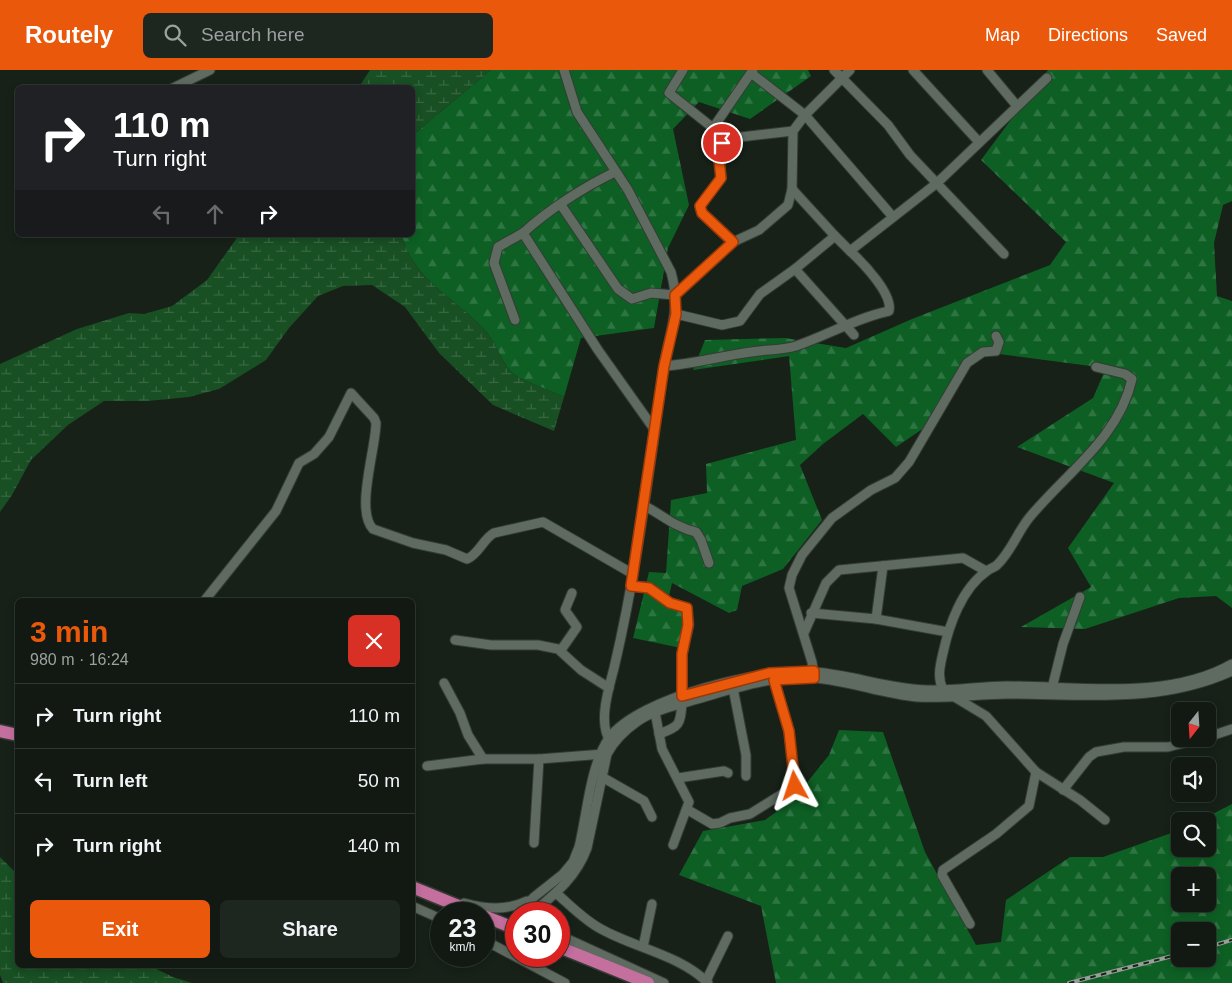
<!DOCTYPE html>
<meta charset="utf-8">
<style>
:root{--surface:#111912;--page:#1e2620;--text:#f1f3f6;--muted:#9ca09f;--line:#303832;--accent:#ea580c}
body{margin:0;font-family:Arial,sans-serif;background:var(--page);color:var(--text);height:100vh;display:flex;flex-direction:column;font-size:19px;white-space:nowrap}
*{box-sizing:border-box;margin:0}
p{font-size:16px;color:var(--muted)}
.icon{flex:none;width:28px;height:28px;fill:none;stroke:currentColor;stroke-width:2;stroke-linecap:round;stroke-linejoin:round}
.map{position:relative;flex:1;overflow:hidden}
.sheet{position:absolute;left:15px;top:528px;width:400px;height:370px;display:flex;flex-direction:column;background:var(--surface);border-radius:8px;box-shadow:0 2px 8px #0003,0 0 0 1px var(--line)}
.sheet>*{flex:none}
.top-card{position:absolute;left:15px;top:15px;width:400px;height:152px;border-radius:8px;box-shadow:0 2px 8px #0003,0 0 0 1px var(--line);background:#202124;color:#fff;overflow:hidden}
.needle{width:32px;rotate:197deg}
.controls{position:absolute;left:1171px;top:632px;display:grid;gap:10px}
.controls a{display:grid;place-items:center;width:45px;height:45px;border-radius:8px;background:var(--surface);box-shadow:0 2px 8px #0003,0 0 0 1px var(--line);font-size:25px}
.speed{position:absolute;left:430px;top:832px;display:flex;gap:10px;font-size:25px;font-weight:700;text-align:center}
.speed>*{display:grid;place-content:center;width:65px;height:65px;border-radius:50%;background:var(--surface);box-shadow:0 2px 8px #0003,0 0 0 1px var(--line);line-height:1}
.speed small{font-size:12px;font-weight:400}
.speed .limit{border:8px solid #d22;background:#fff;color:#111}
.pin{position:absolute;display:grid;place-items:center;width:42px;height:42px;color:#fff;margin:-21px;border:2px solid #fff;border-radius:50%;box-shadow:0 1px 5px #0007}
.me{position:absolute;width:55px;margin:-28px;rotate:355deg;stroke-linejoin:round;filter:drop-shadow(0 0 4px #0008)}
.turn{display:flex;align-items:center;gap:18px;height:105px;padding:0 15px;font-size:22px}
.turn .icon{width:65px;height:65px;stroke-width:2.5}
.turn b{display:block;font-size:35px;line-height:42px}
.lanes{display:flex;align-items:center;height:48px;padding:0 15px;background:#0003;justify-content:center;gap:25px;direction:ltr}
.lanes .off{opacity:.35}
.round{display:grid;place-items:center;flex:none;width:52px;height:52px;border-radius:8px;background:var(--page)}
.headline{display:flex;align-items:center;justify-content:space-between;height:85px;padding:0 15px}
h1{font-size:30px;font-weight:800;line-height:38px;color:var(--accent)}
.cta{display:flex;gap:10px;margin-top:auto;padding:10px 15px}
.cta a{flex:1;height:58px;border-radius:8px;background:var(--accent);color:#fff;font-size:20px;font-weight:800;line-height:58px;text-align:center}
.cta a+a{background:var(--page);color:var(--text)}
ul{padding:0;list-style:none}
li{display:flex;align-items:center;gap:15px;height:65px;padding:0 15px;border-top:1px solid var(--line)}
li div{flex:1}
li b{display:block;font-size:19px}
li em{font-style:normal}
header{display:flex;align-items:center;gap:30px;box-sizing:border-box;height:70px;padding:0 25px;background:var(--accent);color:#fff}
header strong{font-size:24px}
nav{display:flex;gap:28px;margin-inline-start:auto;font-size:18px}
.search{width:350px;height:45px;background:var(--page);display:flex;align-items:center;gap:12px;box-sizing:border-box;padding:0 18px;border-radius:8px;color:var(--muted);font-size:19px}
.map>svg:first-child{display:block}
.forest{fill:url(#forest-firs);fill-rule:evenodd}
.wetland{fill:url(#wetland-marsh)}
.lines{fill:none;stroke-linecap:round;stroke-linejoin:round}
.minor-casing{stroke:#353c36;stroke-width:11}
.highway-casing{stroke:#353c36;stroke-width:15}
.minor{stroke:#5f6b60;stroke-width:9}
.highway{stroke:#c56f9e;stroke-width:12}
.rail-casing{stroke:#979e97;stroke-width:4}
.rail{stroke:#172118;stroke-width:2;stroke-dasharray:5.5;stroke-linecap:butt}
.route-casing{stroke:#983908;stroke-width:12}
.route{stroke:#ea580c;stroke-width:9}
</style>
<header>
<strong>Routely</strong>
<div class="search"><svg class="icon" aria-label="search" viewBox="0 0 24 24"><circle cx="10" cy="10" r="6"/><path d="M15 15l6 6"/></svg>Search here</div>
<nav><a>Map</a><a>Directions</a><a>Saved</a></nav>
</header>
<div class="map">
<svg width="1232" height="913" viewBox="0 0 1232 913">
<defs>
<pattern id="forest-firs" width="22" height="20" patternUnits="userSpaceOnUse" patternTransform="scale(1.25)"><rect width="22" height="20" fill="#0d5f24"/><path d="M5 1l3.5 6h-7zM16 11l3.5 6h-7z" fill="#2f7543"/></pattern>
<pattern id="wetland-marsh" width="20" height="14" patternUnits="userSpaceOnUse" patternTransform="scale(1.25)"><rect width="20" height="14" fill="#184f23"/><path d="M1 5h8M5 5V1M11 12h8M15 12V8" fill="none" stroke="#396842"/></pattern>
</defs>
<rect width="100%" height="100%" fill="#172118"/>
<g class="forest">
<path d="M491,0H808L811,6L750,49L699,32L673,59L689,135L668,178L654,258L581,268L564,327C552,321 520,310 512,303C502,293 497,275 488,264C459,229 413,212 402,165H412L414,64Z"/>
<polygon points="1048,0 1232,0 1232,131 1223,135 1214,173 1217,226 1232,231 1232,538 1216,526 1179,528 1085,559 1021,557 1091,517 1068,478 1114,413 1017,377 1093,328 1106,298 977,281 924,358 896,377 863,344 823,374 800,395 822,450 783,499 742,516 737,540 729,543 672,513 667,535 686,539 681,578 633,568 649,502 666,503 671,430 707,423 706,394 796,370 789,286 693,300 705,270 785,268 846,278 912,249 1050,195 1066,172 981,90"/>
<path d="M839,660L883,662L925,782L976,875L1001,872L1006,830L1070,787H1103L1180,760V779H1208V751H1199L1232,734V913H776L761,836L679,805L703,761L765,750L794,729L829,685ZM1180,806H1208V834H1180ZM1180,861H1208V889H1180Z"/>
</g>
<g class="wetland">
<polygon points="370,0 491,0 414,64 413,68 412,18 359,17"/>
<path d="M239,165H402C413,212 459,229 488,264C497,275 502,293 512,303C520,310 552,321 564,327L554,361L493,335L439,283L405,237L372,215L343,216L318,226L289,258L266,290L219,319L189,327L148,331H104L68,355L31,390L12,425L0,442V294L77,259L129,243L144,244L172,236L207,210Z"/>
<polygon points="0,787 17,804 18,895 148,895 173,907 192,913 3,913 0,905"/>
</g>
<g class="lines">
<g class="minor-casing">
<g id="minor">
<path d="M564,0L577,42L628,120L671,202C682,241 668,265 663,302C649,401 637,501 614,598C609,618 597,654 611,672"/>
<polyline points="683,0 669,23 713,58 753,0"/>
<polyline points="834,0 888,55 910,85 1004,184"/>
<polyline points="913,0 978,71"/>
<polyline points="987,0 1017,36"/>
<polyline points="751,3 805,45 893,147"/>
<polyline points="173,18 210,0"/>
<path d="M615,102C584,117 548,140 523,163L598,280L654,359"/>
<polyline points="792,119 835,166"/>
<polyline points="561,135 618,219 632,229 651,223 675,225 733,172 759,160 788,135 792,119 793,61 805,45 850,0"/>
<polyline points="733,172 702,143 700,136 721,108 719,77 732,68 793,61"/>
<polyline points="795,199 854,265"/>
<polyline points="676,244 722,255 740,251 760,224 795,199 835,166 850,181 937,113 1047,8"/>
<polyline points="515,250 494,193 498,177 523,163"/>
<path d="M664,296C694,294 721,286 751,282C767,279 779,281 796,276C828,265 856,248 889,241C893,224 863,193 850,181"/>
<path d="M1096,297L1125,304L1132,309C1119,368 1065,404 1029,448C1017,463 1011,482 997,495C994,498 990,498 987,501C962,518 949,555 943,583C940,596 937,607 943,620L986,646L1036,702L1080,730L1105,750"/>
<path d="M643,435C661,444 676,458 696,462L701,470L709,493"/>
<polyline points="631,516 649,517 670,533 687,538 689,555 682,584 682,626"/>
<path d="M205,530L276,441L299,393L314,384L329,367L351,323L374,348L376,353C376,378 355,441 373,459L413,473L446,480L467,489C479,484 483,469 494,463L543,452L633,504"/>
<polyline points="811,543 876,549 948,562"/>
<polyline points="876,549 883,496"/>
<polyline points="804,563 826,513 839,500 963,488 986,501"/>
<polyline points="455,570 491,575 538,575 558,579 581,600 609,618"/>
<polyline points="561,580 577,557 565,540 572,523"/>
<polyline points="814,605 812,592 789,518 792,505 802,485 832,448 871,420 895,408 909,392 967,293 983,282 996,281 999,272 996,266"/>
<polyline points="444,613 460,643 468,665 483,689 539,689 604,684"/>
<polyline points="733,618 746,685 746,706"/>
<polyline points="1052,618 1063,574 1080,527"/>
<polyline points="655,642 662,679 689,732 673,775"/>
<path d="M659,664C680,656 680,655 682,634"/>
<polyline points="1208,667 1232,659"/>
<polyline points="427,696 483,689"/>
<polyline points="602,707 644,731 652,747"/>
<polyline points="678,708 724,701 728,703"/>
<polyline points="1063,720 1089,687 1096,682 1124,677 1168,677 1200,669"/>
<polyline points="688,740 712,754 720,753 730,748 750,744 795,716 789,661 774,609"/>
<polyline points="534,773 539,689"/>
<path d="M556,823C571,836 584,850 601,859C635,878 680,885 708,913"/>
<path d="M464,833C486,839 506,841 527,831"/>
<polyline points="412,836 441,849"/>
<path d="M518,844L534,827L563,804L573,792L579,777C587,745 590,695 609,668C639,627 766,597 815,602C853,605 889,619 927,620C954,621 981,616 1007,616C1079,616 1167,631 1232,594"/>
<path d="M531,844C555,824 576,808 587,778L607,684C614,671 625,660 638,651C654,640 675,636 694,630C733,619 772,605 813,608C848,610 882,624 917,627C947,629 978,624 1008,624C1084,624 1160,634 1232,601"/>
<polyline points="970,854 942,805 943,800 996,764 1029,736 1036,702"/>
<polyline points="559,865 664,913"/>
<polyline points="484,870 565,913"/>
<polyline points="643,877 652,834"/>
<polyline points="706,911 728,866"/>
</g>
</g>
<g class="highway-casing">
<g id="highway">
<polyline points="0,661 18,665"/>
<polyline points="412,817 478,844"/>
<polyline points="484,846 516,859"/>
<polyline points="559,877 648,913"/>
</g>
</g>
<use href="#minor" class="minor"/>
<use href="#highway" class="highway"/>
<g class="rail-casing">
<g id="rail">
<polyline points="1208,877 1232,870"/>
<polyline points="1069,913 1180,884"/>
</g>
</g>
<use href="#rail" class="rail"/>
</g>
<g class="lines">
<g class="route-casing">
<polyline id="route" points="722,73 718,81 721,108 700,136 702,143 733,172 675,225 676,244 664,296 631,516 649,518 670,533 687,538 688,555 682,584 682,626 769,603 814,601 814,608 774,610 789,661 795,716"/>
</g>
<use href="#route" class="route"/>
</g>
</svg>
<div class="controls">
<a><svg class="needle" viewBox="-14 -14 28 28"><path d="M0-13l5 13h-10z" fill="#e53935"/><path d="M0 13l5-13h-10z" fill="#9ca09f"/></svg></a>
<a><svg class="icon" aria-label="sound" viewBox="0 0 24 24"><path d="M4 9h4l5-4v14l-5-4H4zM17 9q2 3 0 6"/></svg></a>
<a><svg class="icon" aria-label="search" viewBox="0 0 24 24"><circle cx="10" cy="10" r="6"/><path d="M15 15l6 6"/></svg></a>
<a>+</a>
<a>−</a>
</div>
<div class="speed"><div>23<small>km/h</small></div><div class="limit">30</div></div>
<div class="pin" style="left:722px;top:73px;background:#d93025"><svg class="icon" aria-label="arrive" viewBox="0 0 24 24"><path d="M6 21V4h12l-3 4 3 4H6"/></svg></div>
<svg class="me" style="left:795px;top:716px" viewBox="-20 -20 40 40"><path d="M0-17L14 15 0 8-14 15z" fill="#ea580c" stroke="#fff" stroke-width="4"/></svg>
<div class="top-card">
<div class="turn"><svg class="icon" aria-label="right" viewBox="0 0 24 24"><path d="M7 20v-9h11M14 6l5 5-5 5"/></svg><div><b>110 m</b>Turn right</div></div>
<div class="lanes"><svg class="icon off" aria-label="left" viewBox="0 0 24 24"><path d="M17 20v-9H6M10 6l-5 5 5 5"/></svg><svg class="icon off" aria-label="ahead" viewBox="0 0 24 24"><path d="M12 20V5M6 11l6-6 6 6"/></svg><svg class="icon" aria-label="right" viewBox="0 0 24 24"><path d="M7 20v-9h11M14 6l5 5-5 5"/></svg></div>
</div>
<section class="sheet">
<div class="headline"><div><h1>3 min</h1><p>980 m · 16:24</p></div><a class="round" style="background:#d93025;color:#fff"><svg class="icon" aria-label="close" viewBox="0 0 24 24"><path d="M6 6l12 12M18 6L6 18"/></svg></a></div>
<ul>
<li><svg class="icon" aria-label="right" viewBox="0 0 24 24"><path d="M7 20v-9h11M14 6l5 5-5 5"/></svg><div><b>Turn right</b></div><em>110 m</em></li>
<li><svg class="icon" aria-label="left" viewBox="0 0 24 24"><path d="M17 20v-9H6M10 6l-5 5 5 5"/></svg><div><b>Turn left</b></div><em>50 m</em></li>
<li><svg class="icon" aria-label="right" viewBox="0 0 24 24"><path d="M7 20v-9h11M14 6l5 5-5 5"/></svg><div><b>Turn right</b></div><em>140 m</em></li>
</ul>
<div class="cta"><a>Exit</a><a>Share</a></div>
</section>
</div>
